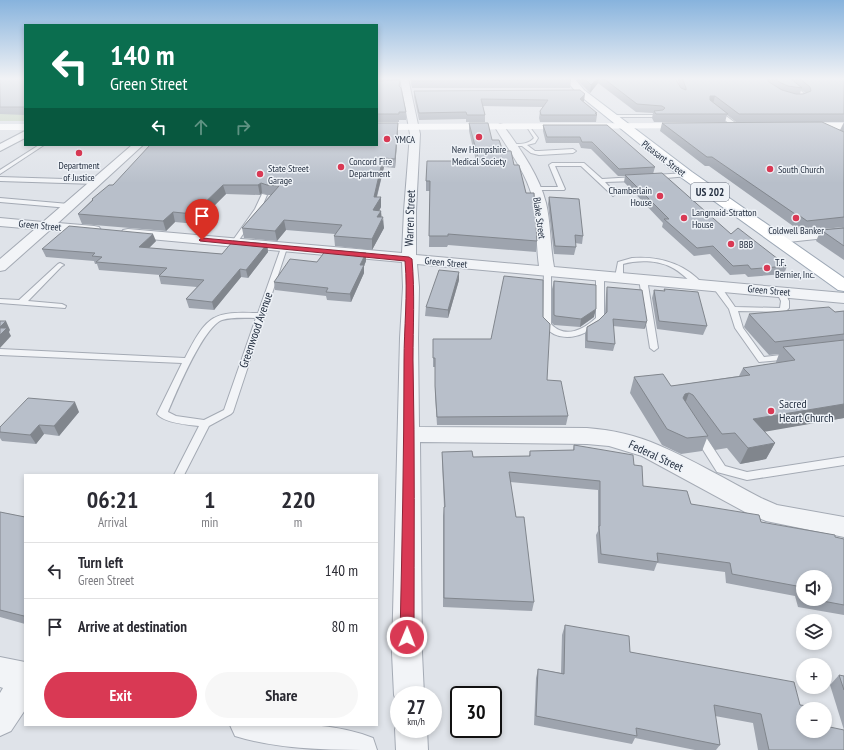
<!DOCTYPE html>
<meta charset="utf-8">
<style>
:root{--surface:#fff;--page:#f7f7f7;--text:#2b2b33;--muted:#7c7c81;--line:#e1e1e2;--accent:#d93954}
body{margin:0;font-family:"PT Sans Narrow",sans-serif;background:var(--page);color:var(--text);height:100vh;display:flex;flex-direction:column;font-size:15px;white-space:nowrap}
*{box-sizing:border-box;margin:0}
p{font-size:13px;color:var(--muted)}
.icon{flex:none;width:22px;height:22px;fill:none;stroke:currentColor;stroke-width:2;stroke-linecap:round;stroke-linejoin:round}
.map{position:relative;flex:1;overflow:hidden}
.details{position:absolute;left:24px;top:474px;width:354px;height:252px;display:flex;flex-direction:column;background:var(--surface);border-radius:0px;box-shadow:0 2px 6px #0003}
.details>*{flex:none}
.guide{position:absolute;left:24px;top:24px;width:354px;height:122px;border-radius:0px;box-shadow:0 2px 6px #0003;background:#0b6e4f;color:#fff;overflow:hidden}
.fabs{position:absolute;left:796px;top:570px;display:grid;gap:8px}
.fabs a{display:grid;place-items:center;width:36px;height:36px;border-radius:50%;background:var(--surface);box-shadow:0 2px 6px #0003;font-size:20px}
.speed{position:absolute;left:390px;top:686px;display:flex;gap:8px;font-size:20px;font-weight:700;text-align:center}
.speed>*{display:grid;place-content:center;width:52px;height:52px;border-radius:50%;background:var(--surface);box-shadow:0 2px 6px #0003;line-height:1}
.speed small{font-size:10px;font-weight:400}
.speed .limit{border:2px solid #111;border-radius:6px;background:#fff;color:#111}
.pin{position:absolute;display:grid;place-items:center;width:34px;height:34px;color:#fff;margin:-41px -17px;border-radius:50% 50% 50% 0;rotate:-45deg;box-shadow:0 0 4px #0007}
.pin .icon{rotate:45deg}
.me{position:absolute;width:44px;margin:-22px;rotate:1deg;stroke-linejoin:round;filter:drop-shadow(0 0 3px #0008)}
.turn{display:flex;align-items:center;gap:14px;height:84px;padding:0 20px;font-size:18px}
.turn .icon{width:52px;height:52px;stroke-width:2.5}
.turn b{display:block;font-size:28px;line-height:34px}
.lanes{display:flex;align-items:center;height:38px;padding:0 20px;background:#0003;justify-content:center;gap:20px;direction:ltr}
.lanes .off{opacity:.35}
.eta{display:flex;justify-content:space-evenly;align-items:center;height:68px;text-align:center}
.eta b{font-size:24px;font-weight:700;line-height:28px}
.primary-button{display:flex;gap:8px;margin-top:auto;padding:8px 20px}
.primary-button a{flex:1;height:46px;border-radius:24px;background:var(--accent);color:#fff;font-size:16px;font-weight:700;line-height:46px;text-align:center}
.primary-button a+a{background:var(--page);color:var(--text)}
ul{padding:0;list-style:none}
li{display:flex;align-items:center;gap:12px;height:56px;padding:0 20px;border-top:1px solid var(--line)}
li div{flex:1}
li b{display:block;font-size:15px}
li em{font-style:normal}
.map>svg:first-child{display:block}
.green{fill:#c5d4bf}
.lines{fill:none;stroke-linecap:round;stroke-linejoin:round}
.lane-casing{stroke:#a4aab4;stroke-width:2}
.street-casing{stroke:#a4aab4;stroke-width:2}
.primary-casing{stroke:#9da8b6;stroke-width:2}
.lane{fill:#f2f4f7;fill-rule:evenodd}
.street{fill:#f2f4f7;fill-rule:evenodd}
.secondary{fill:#fff;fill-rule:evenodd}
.primary{fill:#fff;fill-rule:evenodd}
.wall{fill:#9ea4ae;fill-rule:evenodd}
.shaded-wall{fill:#81868d}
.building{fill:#b8bfca;stroke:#81868d}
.route{fill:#d93954;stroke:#8d2537}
.poi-dot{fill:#d93954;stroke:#eef2f7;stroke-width:1.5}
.labels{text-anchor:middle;stroke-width:3;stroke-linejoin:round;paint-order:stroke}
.far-poi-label{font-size:10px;fill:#263142;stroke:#eef2f7;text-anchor:start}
.far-street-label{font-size:10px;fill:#263142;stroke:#eef2f7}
.shield{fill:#eef2f7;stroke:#626b78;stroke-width:1}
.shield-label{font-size:11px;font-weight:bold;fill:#263142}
.street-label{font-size:12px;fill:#263142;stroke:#eef2f7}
.poi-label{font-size:12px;fill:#263142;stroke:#eef2f7;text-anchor:start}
</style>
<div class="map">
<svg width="844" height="750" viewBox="0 0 844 750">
<rect width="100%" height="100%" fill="#dfe3e9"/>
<polygon class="green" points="11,78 25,78 25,121 0,121 0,83"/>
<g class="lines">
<g class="lane-casing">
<g id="lane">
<polygon points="781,78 785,78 806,95 806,99 797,100 797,98 803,96"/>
<polygon points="714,110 718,110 738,125 738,127 734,127 714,112"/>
<polygon points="611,115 660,115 662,116 660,117 609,117"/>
<path d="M529,126L538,138L535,143L527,145L535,151H539L573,149L576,151L573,153L539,155L531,153L522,146H509V144H511C519,144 528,145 534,138L527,127Z"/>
<polygon points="39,145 44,145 0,174 0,170"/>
<polygon points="552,163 584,163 602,179 635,177 638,179 635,181 605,182 616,194 613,196 581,166 555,166 565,189 564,190 533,190 533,188 535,187 558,187 549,165"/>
<polygon points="687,173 689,174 689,176 654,179 651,177 654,175"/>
<polygon points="0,177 96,180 99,182 96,184 0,181"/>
<polygon points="262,194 267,195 261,209 236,244 232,244 231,243 255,209"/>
<polygon points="0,198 69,204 72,206 69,208 0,202"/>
<path d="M284,246L287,248L233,412L231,414L209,426L184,475H174L199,426C188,425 164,423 157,414L182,363L0,355V349L185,358C192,345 201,325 214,318C226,311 245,313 258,313L281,248ZM256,318L224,410L204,420L176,416L168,412C176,393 203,327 222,320C232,317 245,318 256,318Z"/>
<path d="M632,258C659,256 684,263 703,284L699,286H696C688,280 680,271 671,267C657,260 637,260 623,264V277L619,279H616L615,277L618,262Z"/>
<polygon points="60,263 64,265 62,266 28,301 62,304 66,306 65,308 0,303 0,299 19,300 58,264"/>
<path d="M544,269H547L551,271V324C565,339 583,330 596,318V275L600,273L604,275V319L603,321C586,336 560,346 543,325Z"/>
<polygon points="640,277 643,277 647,279 658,348 654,351 650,348 639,279"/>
<polygon points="713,284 719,284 735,307 780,308 781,301 776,291 780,289 783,289 789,301 789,308 785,312 738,311 743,328 764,357 789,354 793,357 792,359 759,362 735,328 729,309 712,286"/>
<polygon points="698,430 702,431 725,466 747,472 844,457 844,465 747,480 717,472 693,434 694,431"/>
</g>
</g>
<g class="street-casing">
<g id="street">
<path d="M400,78H408L420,134L416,211V255L539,266C536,245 537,224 534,204C529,176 509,151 495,127L500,124L503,125C520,149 539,175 546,203C551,224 550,246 554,267L844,293V303L417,264L419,287L418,338L419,427L587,428C611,430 636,435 658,445C693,460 727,480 761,498L777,505L844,517V537L766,521L745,512L642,456L609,446L587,444L420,442L422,653L424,695H399L398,706L394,695L392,653L400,338L403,287L402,262L128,237L123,236L121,233L123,230L128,229L402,253L404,211L410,134Z"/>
<polygon points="25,131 25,138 0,151 0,144"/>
<polygon points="132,145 143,145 58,223 94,226 99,227 101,230 99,233 94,234 50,230 5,270 0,271 0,259 35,229 0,226 0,218 43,222"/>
<polygon points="844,228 844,236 779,243 774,242 772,239 774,236 779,235"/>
<polygon points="0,657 25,662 25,710 11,731 0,736 0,693 3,688 0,687"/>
<polygon points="399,719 399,729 427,729 428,750 396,750 395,729"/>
<path d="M230,725C278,725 328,720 373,738L377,750C330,750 280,750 235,736Z"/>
</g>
</g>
<g class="primary-casing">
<polygon id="primary" points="564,78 574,78 584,90 692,172 844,278 844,291 838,290 682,178 578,94"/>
</g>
<use href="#lane" class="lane"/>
<use href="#street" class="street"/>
<g class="secondary">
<polygon points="692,123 696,124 698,126 696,128 377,130 377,124"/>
<polygon points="800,123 844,123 844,129 796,128 794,126 796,124"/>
<rect x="0" y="124" width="25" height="6"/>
</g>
<use href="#primary" class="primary"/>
</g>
<g class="wall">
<polygon points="377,78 399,78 400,87 406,112 406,120 399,120 399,122 377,122"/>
<polygon points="411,78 569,78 571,80 570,88 412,88 411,83"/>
<path d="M575,78H675L681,88V89L677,78H844V122H736L727,115L725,122H654L652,118L653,113L636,112L598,83L590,93ZM801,90L806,93L800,94Z"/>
<polygon points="0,79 25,79 25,115 0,114"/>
<polygon points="414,91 584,101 583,101 597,113 597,115 596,122 540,122 539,118 540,111 543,107 483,106 485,115 485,122 466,122 466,119 419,120 414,97"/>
<polygon points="844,122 844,227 802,231 796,226 793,226 709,166 705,166 660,131 662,123 840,130"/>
<polygon points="469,123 492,140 503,151 514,165 537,241 536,252 448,245 447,247 429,247 430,191 426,191 426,181 476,161 469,131"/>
<polygon points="543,125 607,125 655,167 653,174 731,234 787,266 784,274 748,277 745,274 730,275 710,254 694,256 662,227 663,223 624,182 625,176 618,176 591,149 581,148 579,143 546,143 543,131"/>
<polygon points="398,131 395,168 384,167 377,197 381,197 381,207 379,211 384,228 372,250 335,246 334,236 335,234 286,230 277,241 244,238 242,228 271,195 268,195 262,193 260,195 226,194 196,224 175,222 166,231 82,224 78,214 92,200 92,199 113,185"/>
<polygon points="549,197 583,236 582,244 575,243 576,247 574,255 554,254 548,204"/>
<polygon points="844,228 844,260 816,241 821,230"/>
<polygon points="156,241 149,248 222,254 267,244 268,252 248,278 241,277 214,310 189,308 186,299 197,287 161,284 159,276 160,275 99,270 97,264 95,264 94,261 46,257 42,249"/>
<polygon points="366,253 366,261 364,266 364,273 351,302 327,300 326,296 275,290 274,282 317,262"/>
<polygon points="459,280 448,318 425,316 426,307"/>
<polygon points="554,281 594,317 580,327 554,325 552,323 552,289"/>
<polygon points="607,287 647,321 645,328 644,329 613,326 615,344 613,351 585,348 585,334 587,327 599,320 605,314 606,294"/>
<polygon points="664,289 707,326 703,335 657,329 652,298 654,290 664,291"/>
<polygon points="844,311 844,418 764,431 775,443 766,459 740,464 727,448 715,450 707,438 702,451 681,454 662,445 630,393 634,377 671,386 739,376 743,368 776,363 776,362 779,354 769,355 744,327 749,314 835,312"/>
<polygon points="543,317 547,380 568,416 566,425 437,425 435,395 435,367 433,367 433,339 491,339"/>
<polygon points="79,412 59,436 44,434 36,444 2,441 0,438 0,427"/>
<path d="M574,445L634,465L643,486L691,504L761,522L844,539V615L798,607L795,596L726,583L725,572L657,563L654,571L598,563L596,535L598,531V490L510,482L516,517L534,602L532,611L443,607V516L444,507L442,461V452L473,457L529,456L530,451L573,450ZM803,577L825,599H803Z"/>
<polygon points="0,512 25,517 25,624 0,617"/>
<polygon points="565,625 630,652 844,750 758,750 753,723 715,716 720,745 716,750 695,750 635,738 632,744 534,725 536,678 538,669 561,673 562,635"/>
<polygon points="839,675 844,676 844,730 830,685"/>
</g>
<g class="shaded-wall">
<polygon points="598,78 599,78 598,83 590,93 591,85"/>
<polygon points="585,94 584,101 579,106 580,99"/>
<polygon points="710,96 715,96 713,104 708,104"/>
<polygon points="398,123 398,131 395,168 395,159"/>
<polygon points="383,158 384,167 374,207 374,197"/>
<polygon points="261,183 262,193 260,195 258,185"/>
<polygon points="223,185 226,194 196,224 193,214"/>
<polygon points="381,197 381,207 374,220 373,210"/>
<polygon points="381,211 382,221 383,217 384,228 372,250 372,239 377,217"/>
<polygon points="173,212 175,222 166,231 163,221"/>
<polygon points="284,220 286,230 277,241 275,231"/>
<polygon points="153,234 156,241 142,255 139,247"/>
<polygon points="267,244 268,252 248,278 246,270"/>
<polygon points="366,253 366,261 364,266 364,273 351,302 350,294 360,265"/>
<polygon points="240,269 241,277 214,310 212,302"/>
<polygon points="459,272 459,280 448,318 448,310"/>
<polygon points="596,309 594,317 580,327 581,319"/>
<polygon points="6,321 10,330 9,332 11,336 0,348 0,327"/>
<polygon points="647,321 645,328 644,329 646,322"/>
<polygon points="689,393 683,409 683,398 685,394"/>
<polygon points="75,402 79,412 59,436 54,426"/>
<polygon points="844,404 844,418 746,435 753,419"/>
<polygon points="39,425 44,434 36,444 30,435"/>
<polygon points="775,443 766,459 740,464 748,448"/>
</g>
<g class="building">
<polygon points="2,78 25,79 25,107 0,107 0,79"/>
<polygon points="411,78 569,78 571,80 412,81"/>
<polygon points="584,78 598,78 591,85"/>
<polygon points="603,78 675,78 681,88 686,90 686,88 682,78 766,78 769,82 782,90 796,94 803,94 811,91 810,87 799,78 844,78 844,114 739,114 715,96 710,96 710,100 728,114 656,114 654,111 663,110 665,108 662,106 637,104"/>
<polygon points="775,78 790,78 802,88 788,86 779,82"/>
<polygon points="400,80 399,86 401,88 406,112 399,112 399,114 377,114 377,81"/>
<polygon points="580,90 585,94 580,99 597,113 595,113 597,115 541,115 540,111 548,100 481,99 485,115 467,115 466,112 419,113 414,91"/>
<polygon points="822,122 844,132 844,217 807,221 800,216 798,216 712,157 707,157 662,123"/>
<polygon points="377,123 398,123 395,159 383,158 374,197 381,197 373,210 381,211 377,217 383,217 372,239 334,236 342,225 284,220 275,231 242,228 279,186 267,185 261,183 258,185 223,185 193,214 173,212 163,221 78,214 93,200 92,199 109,185 113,185 150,145 377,145"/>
<polygon points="469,123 488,123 492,140 499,140 503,151 511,151 514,165 519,165 526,193 534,193 537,241 448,234 448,236 429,236 430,181 426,181 427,161 479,161"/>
<polygon points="543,125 607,125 655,167 619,169 592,142 582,142 580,137 547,137"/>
<polygon points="662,173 731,234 738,228 787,266 751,269 748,265 733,266 713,246 697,248 664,219 669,219 625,175"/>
<polygon points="549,197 579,199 583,236 575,235 576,247 555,246"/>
<polygon points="69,226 153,234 139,247 222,254 233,241 267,244 246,270 240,269 212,302 186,299 204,280 159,276 167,268 96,262 102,257 92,256 95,253 42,249"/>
<polygon points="844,228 844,246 821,230"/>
<polygon points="326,250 366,253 360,265 364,265 350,294 326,292 328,288 274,282 290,259 317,262"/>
<polygon points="439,270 459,272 448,310 426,307"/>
<polygon points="504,276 543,280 543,317 550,324 547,380 561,381 568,416 437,417 435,386 435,358 433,358 433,339 491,339"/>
<polygon points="554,281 596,285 596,309 581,319 556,316 554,315"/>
<polygon points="607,287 642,290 647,321 646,322 613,319 615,344 587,341 587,327 599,320 607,312"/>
<polygon points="664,289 698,292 707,326 659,321 654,290 665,291"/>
<polygon points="829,307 835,312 844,311 844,334 775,342 749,314"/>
<polygon points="0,321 6,321 0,327"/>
<polygon points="0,328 7,328 0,335"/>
<polygon points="844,340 844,404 753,419 775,443 748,448 735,433 722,434 693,395 689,393 685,394 683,398 708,436 687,438 667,429 634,377 663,374 671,386 750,375 743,368 795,360 783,347"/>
<polygon points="28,398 75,402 54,426 39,425 30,435 0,432 0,427"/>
<polygon points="574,445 633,455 634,465 642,466 643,486 687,491 691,504 759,515 761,522 835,535 835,537 844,539 844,605 812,599 825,599 825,577 803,577 803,592 802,587 732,574 730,563 657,553 658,562 601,554 599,526 600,526 600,481 509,472 516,517 524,517 534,602 444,598 444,507 445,507 442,452 472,451 473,457 530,456 530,451 574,450"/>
<polygon points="0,512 25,517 25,616 24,616 0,610"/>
<polygon points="565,625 629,636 630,652 794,682 800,705 808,706 809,709 803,709 803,731 825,731 825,726 844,730 844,750 769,750 761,714 714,705 720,745 636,728 637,736 536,716 538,669 564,674"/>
<polygon points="839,675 844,676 844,690"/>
</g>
<linearGradient id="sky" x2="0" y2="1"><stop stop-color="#87b3dd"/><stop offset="0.43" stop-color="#f1f2f5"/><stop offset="1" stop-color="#f1f2f5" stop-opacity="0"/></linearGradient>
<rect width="844" height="183" fill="url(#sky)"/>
<path class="route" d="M202,238L409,257L412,259C415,293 413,326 413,360C415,452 414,545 414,637L412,642L407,644L402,642L400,637C402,545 404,453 404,361C404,328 408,294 405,261L200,241L199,240Z"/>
<g class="poi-dot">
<circle cx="479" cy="137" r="4"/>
<circle cx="387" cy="139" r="4"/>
<circle cx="79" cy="153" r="4"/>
<circle cx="341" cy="167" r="4"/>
<circle cx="770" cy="169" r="4"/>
<circle cx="260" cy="174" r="4"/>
<circle cx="660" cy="196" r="4"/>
<circle cx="684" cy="218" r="4"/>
<circle cx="796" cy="218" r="4"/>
<circle cx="731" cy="244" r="4"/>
<circle cx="767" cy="268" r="4"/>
<circle cx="771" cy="411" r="4"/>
</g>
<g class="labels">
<g class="far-poi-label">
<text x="395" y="143">YMCA</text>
<text x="479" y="153" text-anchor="middle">New Hampshire<tspan x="479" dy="12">Medical Society</tspan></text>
<text x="349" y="165">Concord Fire<tspan x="349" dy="12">Department</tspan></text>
<text x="79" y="169" text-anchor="middle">Department<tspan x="79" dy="12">of Justice</tspan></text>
<text x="268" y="172">State Street<tspan x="268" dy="12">Garage</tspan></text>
<text x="778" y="173">South Church</text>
<text x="652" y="194" text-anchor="end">Chamberlain<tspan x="652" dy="12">House</tspan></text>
<text x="692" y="216">Langmaid-Stratton<tspan x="692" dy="12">House</tspan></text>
<text x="796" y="234" text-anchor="middle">Coldwell Banker</text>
<text x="739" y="248">BBB</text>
<text x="775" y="266">T.F.<tspan x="775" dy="12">Bernier, Inc.</tspan></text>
</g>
<g class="far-street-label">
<text transform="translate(664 158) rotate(37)" y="4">Pleasant Street</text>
<text transform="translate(540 218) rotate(82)" y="4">Blake Street</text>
<text transform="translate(40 225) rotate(5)" y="4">Green Street</text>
<text transform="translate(446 262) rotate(5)" y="4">Green Street</text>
<text transform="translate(769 290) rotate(5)" y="4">Green Street</text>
</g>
<rect class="shield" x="691" y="183" width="38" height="18" rx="3"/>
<g class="shield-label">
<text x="710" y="196">US 202</text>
</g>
<g class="street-label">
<text transform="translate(410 218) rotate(-88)" y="4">Warren Street</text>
<text transform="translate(256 330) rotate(-71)" y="4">Greenwood Avenue</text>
<text transform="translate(656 456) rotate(25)" y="4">Federal Street</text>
</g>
<g class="poi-label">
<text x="779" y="408">Sacred<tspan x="779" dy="14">Heart Church</tspan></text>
</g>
</g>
</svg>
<div class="fabs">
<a><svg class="icon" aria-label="sound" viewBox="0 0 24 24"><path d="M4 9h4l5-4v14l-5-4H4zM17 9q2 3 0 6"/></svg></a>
<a><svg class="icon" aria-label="layers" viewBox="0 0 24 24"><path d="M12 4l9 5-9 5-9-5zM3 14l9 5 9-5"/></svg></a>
<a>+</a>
<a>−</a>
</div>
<div class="speed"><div>27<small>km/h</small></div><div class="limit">30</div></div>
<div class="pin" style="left:202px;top:240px;background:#d93025"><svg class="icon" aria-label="arrive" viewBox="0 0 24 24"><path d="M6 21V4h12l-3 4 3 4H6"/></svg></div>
<svg class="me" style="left:407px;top:637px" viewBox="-20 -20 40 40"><circle r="17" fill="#d93954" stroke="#fff" stroke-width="3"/><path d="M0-11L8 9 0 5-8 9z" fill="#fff"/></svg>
<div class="guide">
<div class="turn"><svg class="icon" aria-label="left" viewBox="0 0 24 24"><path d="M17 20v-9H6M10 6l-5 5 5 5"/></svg><div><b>140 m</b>Green Street</div></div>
<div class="lanes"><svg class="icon" aria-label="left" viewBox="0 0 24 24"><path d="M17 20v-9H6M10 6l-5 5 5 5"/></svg><svg class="icon off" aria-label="ahead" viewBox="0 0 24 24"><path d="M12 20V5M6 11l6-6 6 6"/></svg><svg class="icon off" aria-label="right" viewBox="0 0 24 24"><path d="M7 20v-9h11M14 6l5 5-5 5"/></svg></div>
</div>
<section class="details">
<div class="eta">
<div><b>06:21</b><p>Arrival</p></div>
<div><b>1</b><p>min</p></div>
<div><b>220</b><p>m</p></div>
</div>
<ul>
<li><svg class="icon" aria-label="left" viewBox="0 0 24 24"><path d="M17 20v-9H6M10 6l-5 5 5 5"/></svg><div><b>Turn left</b><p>Green Street</p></div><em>140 m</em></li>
<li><svg class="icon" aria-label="arrive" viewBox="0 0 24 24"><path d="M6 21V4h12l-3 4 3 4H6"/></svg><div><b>Arrive at destination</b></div><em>80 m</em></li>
</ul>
<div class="primary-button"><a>Exit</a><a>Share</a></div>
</section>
</div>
